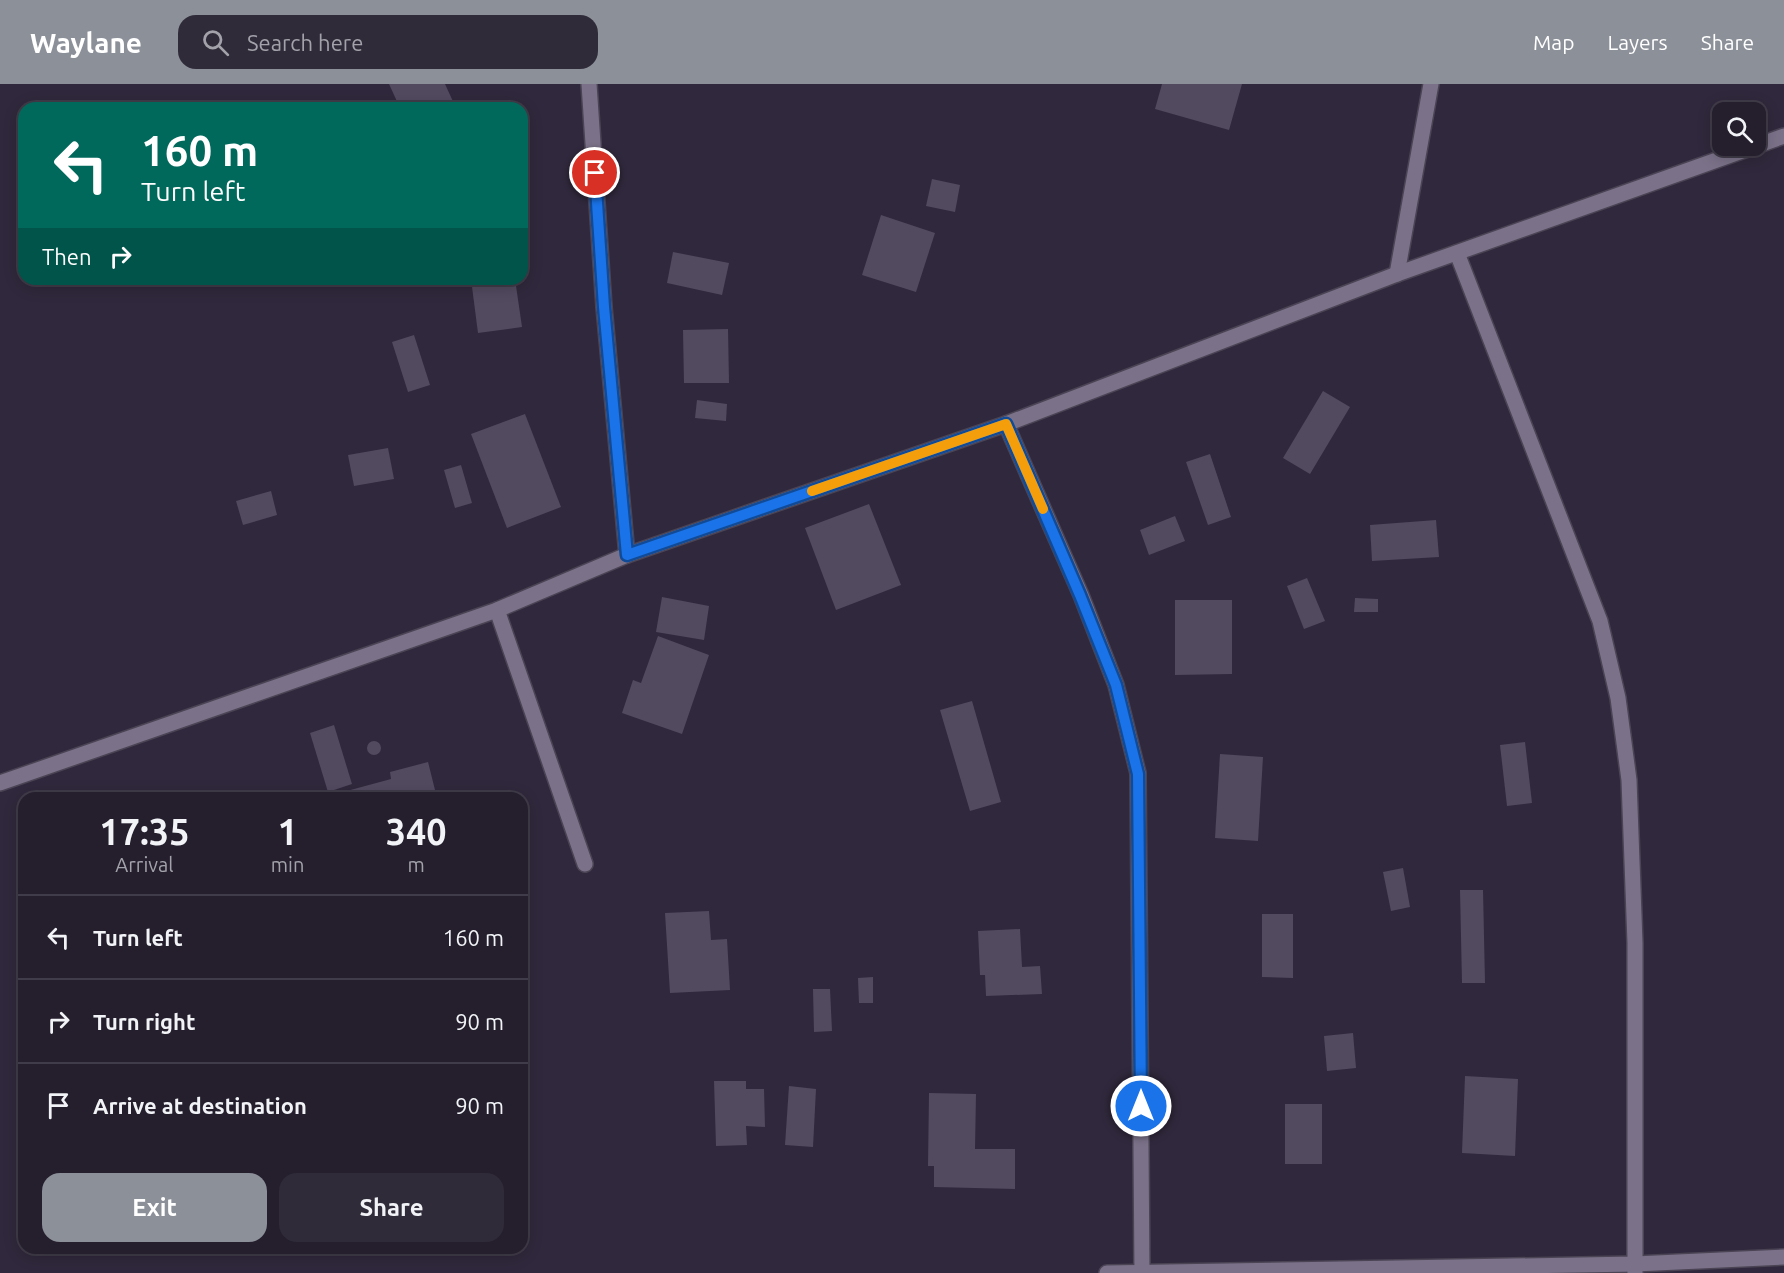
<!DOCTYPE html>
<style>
:root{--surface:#241e2d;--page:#302b39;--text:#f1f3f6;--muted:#a3a2aa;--line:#413c49;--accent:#8c9099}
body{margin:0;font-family:Ubuntu,sans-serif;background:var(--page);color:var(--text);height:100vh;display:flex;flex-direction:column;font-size:22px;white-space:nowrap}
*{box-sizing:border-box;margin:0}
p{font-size:20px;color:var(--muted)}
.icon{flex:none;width:33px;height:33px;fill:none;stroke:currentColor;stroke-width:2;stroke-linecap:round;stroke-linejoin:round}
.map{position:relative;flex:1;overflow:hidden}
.drawer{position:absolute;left:18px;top:708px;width:510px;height:462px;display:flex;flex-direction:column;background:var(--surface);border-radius:18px;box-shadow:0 3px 15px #0003,0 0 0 2px var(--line)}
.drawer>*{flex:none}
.hud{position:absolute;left:18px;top:18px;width:510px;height:183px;border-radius:18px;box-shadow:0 3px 15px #0003,0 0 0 2px var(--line);background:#00695c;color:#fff;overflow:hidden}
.tools{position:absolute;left:1712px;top:18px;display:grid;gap:12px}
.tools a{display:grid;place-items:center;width:54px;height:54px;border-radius:12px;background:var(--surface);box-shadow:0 3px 15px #0003,0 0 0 2px var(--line);font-size:30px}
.pin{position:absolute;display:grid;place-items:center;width:51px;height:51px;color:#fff;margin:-26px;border:3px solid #fff;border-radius:50%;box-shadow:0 2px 6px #0007}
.me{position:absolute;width:66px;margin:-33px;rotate:0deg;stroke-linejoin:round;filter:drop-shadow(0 0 4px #0008)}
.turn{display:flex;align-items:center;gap:21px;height:126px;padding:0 24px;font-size:27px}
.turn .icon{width:78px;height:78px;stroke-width:2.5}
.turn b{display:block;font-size:42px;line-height:51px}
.then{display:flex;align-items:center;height:57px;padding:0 24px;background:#0003;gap:12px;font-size:22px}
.eta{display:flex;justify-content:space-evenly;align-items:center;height:102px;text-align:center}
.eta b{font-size:36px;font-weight:700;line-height:42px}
.action{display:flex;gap:12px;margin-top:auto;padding:12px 24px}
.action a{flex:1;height:69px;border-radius:18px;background:var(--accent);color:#fff;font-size:24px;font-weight:700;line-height:69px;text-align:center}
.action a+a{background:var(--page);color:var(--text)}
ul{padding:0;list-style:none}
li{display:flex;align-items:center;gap:18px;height:84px;padding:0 24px;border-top:2px solid var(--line)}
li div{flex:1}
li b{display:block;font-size:22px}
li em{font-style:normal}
header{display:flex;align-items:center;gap:36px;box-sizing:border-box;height:84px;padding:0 30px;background:var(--accent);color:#fff}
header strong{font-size:28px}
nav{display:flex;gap:33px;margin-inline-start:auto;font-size:21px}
.search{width:420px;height:54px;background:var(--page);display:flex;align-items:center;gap:15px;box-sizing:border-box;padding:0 21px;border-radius:18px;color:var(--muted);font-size:22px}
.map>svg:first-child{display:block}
.building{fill:#524a5f}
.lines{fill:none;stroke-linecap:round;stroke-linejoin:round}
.minor-casing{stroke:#4b4455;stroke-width:18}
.minor{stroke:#7b7289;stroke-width:15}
.route-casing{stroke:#114b97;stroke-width:15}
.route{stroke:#1a73e8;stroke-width:10}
.slow{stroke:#f59e0b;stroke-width:10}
</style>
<header>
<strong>Waylane</strong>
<div class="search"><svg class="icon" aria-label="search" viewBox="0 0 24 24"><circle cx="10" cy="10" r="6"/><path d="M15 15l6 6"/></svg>Search here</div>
<nav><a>Map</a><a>Layers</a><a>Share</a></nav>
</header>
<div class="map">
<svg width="1784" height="1189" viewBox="0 0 1784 1189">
<rect width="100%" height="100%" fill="#30283c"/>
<g class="building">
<polygon points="389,0 445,0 456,24 400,24"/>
<polygon points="1162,0 1242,0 1229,46 1155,25"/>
<polygon points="932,95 960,101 955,128 926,122"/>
<polygon points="881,131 935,149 916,208 862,191"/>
<polygon points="673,168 729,179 722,211 667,199"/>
<polygon points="471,195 515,195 522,243 478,249"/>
<polygon points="728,245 729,299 684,299 683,246"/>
<polygon points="414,251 430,301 408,308 392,258"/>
<polygon points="1323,307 1350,323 1310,390 1283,374"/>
<polygon points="697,316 727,320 726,337 695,334"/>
<polygon points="525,330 561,423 507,444 471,350"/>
<polygon points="388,364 394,395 354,402 348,371"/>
<polygon points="1210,370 1231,433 1208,441 1186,378"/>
<polygon points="461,381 472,419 455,424 444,386"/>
<polygon points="271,407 277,431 243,441 236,417"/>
<polygon points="869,420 901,501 836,526 805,444"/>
<polygon points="1175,432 1185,457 1149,471 1140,446"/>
<polygon points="1436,436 1439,473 1372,477 1370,441"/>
<polygon points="1307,494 1325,537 1304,545 1287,502"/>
<polygon points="662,513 709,522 704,556 656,548"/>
<polygon points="1355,514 1378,515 1378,528 1354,528"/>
<polygon points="1175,516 1232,516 1232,590 1175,591"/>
<polygon points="658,552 709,571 682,650 622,629 633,596 641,599"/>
<polygon points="972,617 1001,718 970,727 940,626"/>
<polygon points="334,641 352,700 328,708 310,649"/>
<circle cx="374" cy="664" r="7"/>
<polygon points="1525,658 1532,719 1507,722 1500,661"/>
<polygon points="1220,670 1263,673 1258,757 1215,754"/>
<polygon points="428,678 437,714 345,714 343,708 391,695 390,688"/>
<polygon points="1403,784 1410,823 1391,827 1383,788"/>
<polygon points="1460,806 1483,806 1485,899 1462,899"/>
<polygon points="709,827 711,856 727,855 730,906 670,909 665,829"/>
<polygon points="1262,830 1293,830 1293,894 1262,893"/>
<polygon points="1020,845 1022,883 1040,882 1042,910 986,912 985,891 980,891 978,847"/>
<polygon points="873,893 873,919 859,919 858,894"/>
<polygon points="813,905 830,905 832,947 814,948"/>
<polygon points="1353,949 1356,984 1327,987 1324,952"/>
<polygon points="1465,992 1518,995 1515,1072 1462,1069"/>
<polygon points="714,997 746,997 746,1005 764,1005 765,1043 746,1042 747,1061 716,1062"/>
<polygon points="789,1002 816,1005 813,1063 785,1061"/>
<polygon points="929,1009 976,1010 975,1065 1015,1065 1015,1105 934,1103 934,1082 928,1082"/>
<rect x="1285" y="1020" width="37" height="60"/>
</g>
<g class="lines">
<g class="minor-casing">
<g id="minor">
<polyline points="589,0 604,223 627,471"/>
<polyline points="1457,169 1600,537 1618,614 1629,696 1635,859 1635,1189"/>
<polyline points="1397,190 1431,0"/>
<polyline points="1006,340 1081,511 1116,601 1138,689 1142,1189"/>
<polyline points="497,526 585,780"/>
<polyline points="0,699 497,526 627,471 1006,340 1397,190 1784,52"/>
<polyline points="1107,1189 1635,1180 1784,1173"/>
</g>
</g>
<use href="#minor" class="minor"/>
</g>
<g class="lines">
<g class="route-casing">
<polyline id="route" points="595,89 604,223 627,471 1006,340 1080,511 1116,601 1138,690 1141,1022"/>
</g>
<use href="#route" class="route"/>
<polyline class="slow" points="812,407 1006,340 1043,425"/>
</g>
</svg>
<div class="tools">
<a><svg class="icon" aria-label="search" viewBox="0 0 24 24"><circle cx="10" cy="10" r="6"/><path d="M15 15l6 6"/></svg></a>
</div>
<div class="pin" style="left:595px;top:89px;background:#d93025"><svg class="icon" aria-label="arrive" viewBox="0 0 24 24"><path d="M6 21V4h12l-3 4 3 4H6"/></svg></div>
<svg class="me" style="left:1141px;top:1022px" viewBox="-20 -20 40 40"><circle r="17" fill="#1a73e8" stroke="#fff" stroke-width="3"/><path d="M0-11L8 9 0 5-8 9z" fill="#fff"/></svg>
<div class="hud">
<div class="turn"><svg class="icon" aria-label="left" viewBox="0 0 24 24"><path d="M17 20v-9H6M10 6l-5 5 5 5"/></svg><div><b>160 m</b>Turn left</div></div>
<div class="then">Then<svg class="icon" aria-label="right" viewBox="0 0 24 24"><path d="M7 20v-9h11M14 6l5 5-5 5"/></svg></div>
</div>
<section class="drawer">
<div class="eta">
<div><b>17:35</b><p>Arrival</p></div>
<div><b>1</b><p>min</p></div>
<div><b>340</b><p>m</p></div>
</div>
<ul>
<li><svg class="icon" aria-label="left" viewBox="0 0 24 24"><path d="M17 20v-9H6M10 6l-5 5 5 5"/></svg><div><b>Turn left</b></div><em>160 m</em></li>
<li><svg class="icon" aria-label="right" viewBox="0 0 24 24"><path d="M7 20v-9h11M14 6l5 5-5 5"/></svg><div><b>Turn right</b></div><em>90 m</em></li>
<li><svg class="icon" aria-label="arrive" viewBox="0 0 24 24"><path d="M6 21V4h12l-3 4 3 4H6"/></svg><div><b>Arrive at destination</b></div><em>90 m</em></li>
</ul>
<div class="action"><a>Exit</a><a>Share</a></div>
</section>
</div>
